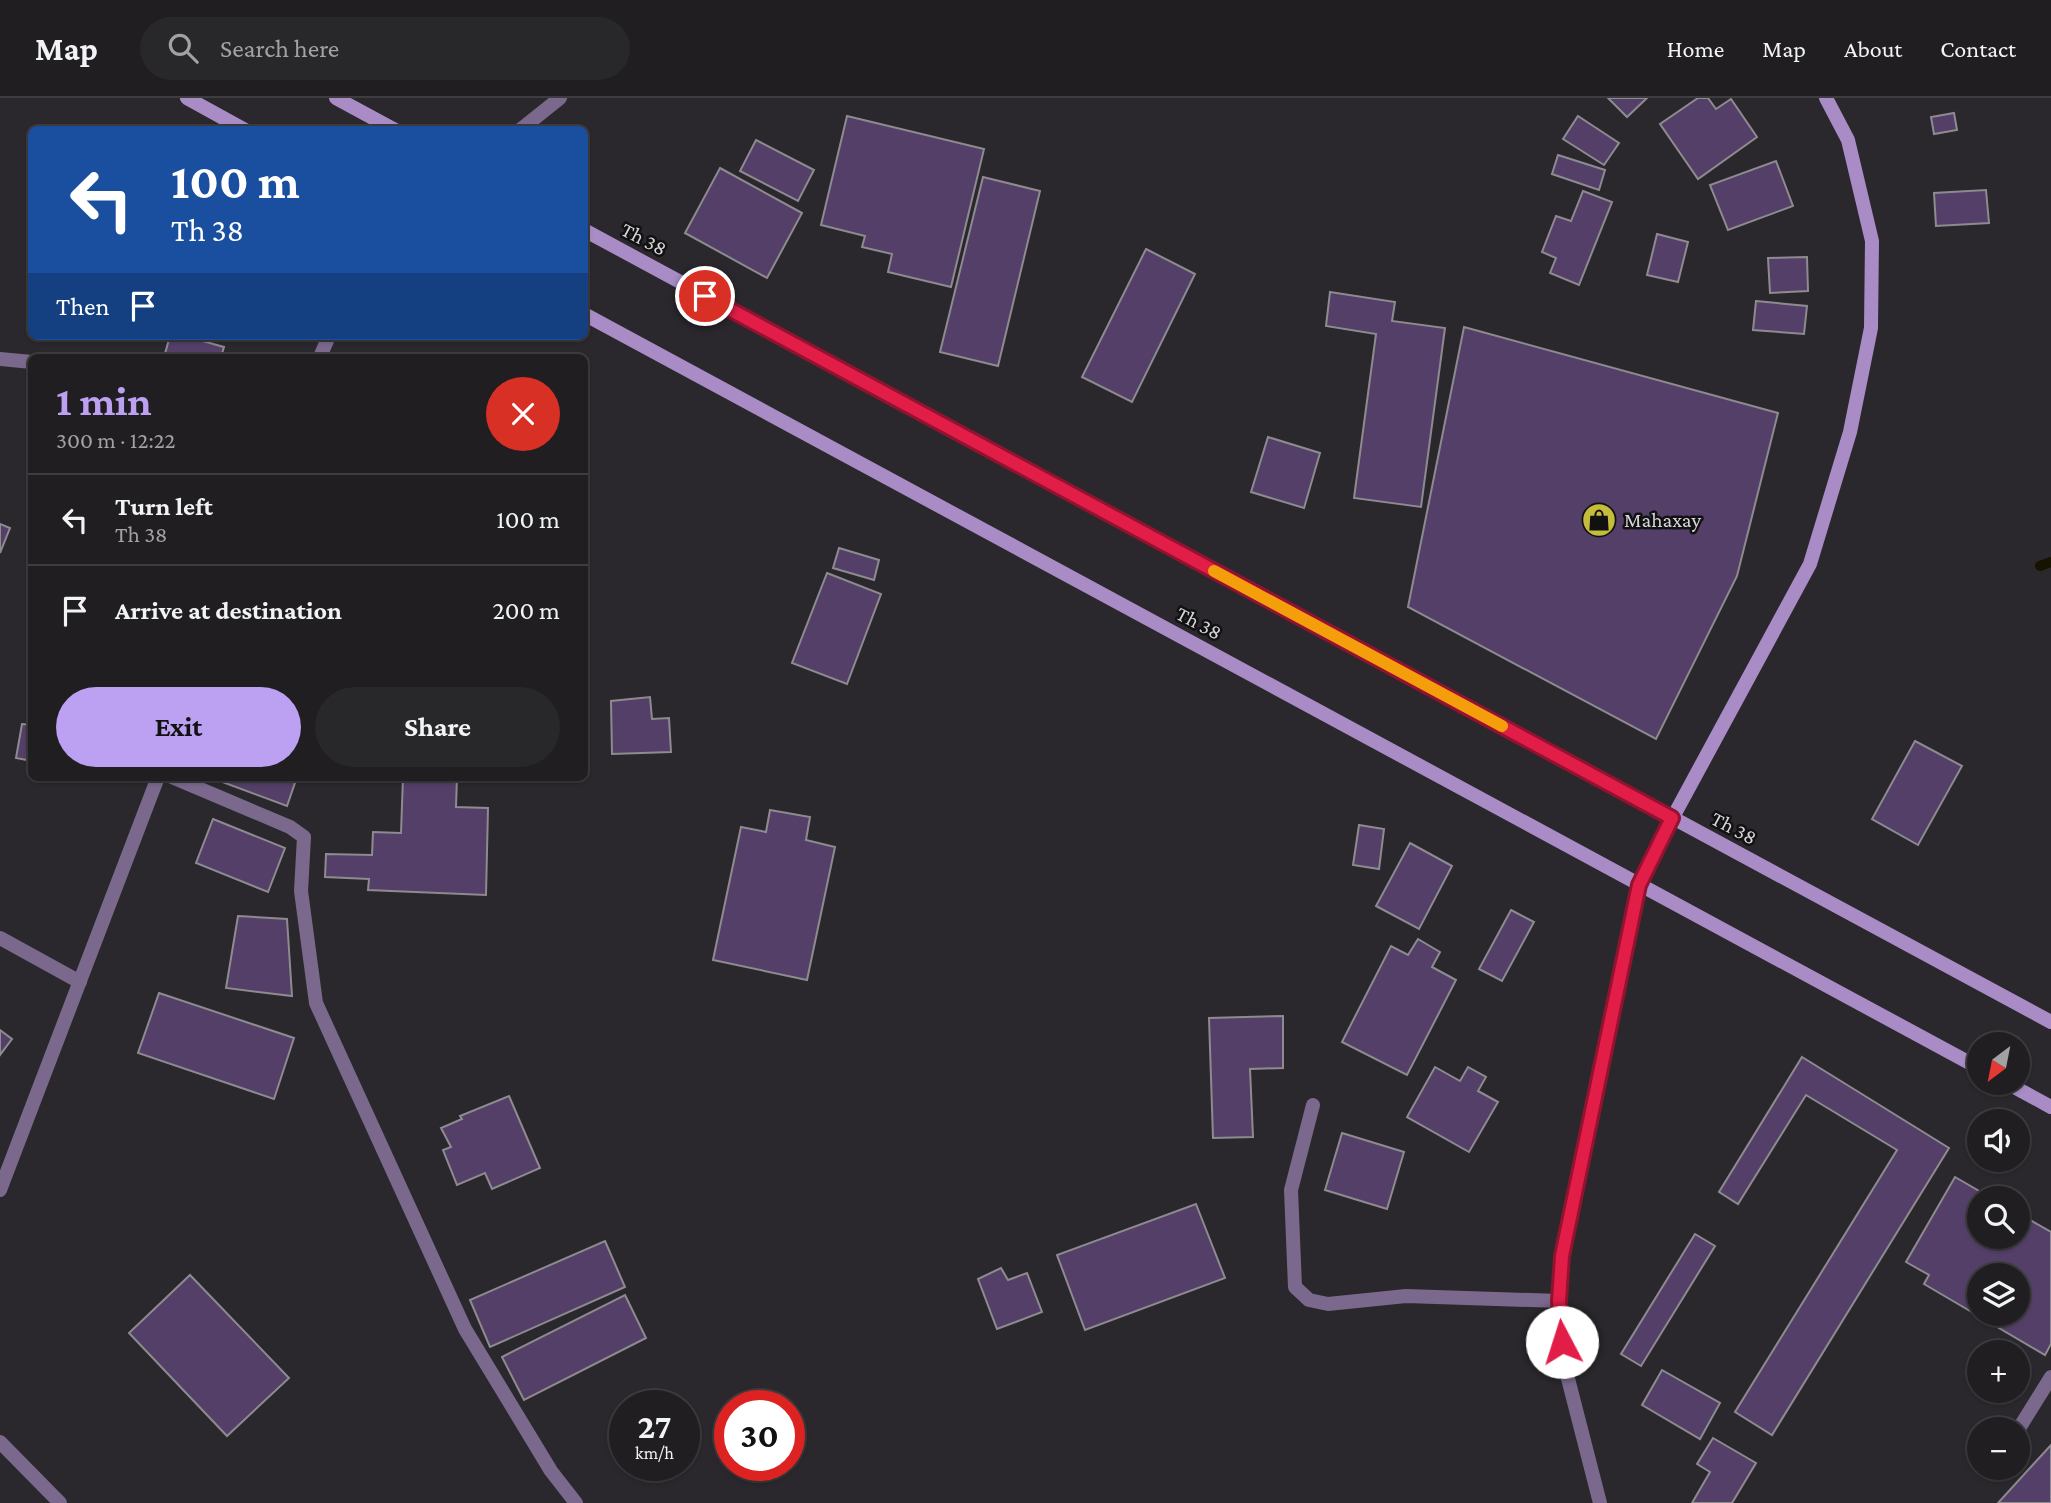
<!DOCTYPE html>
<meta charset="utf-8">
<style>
:root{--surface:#201e21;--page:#28272a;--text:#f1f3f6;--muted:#a2a2a5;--line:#3d3c3f;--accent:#bca0f2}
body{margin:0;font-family:"Crimson Pro",serif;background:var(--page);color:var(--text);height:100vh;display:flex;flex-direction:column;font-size:26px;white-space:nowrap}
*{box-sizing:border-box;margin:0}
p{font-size:23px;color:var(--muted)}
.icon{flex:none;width:38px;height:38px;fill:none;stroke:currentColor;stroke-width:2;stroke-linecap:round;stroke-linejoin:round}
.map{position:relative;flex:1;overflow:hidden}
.side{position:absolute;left:28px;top:256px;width:560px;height:427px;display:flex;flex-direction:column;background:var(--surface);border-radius:10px;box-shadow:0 2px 5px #0004,0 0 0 2px var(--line)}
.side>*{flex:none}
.top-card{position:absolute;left:28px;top:28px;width:560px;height:214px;border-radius:10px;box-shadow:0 2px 5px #0004,0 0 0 2px var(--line);background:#1a4fa0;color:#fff;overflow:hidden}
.needle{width:46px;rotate:212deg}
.fabs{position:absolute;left:1967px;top:934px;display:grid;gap:14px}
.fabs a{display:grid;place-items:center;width:63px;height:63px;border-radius:50%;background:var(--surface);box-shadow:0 2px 5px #0004,0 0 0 2px var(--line);font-size:35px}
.speed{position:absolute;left:609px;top:1292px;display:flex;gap:14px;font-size:35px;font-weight:700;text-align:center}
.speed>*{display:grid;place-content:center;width:91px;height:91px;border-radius:50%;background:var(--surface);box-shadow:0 2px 5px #0004,0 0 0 2px var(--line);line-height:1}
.speed small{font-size:18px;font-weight:400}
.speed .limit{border:10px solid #d22;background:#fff;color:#111}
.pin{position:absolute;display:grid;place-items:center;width:60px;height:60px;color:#fff;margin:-30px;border:4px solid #fff;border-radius:50%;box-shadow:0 2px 7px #0007}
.me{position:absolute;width:77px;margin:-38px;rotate:355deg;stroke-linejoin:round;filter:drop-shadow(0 0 5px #0008)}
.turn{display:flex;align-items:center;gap:24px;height:147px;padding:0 28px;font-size:32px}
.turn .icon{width:91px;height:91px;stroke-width:2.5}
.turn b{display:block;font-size:49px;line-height:60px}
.then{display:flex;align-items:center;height:66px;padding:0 28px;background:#0003;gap:14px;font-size:26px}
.round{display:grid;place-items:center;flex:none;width:74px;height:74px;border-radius:37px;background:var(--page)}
.headline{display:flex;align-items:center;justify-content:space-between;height:119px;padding:0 28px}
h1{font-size:42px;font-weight:700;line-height:52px;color:var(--accent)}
.button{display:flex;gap:14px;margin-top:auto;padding:14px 28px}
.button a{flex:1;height:80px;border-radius:42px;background:var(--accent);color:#111;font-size:28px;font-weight:700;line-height:80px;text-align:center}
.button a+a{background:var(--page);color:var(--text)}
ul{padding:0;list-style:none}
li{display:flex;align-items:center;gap:21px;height:91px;padding:0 28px;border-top:2px solid var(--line)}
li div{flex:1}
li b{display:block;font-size:26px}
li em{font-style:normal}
header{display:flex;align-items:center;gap:42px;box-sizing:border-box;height:98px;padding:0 35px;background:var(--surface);border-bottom:2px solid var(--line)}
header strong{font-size:33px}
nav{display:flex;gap:38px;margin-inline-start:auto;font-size:24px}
.search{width:490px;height:63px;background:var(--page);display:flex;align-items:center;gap:18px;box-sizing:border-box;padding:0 24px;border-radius:38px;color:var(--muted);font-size:26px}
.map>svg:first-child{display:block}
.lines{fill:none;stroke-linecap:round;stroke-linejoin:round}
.stream{stroke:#161300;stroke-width:10}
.building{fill:#543f68;stroke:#8d8b8f;stroke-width:2;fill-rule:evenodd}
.lane{stroke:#7b698d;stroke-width:14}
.street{stroke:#7b698d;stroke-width:14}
.secondary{stroke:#a98cc6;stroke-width:14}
.route-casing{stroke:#92132f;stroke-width:18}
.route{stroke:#e11d48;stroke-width:12}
.slow{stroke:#f59e0b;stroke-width:12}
.labels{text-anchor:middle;stroke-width:5;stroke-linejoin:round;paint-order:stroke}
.street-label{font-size:21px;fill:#d8d6d9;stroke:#121113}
.poi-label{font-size:21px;fill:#d8d6d9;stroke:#121113;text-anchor:start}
</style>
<header>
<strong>Map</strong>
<div class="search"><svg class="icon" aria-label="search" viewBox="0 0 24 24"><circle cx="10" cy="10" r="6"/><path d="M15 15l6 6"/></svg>Search here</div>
<nav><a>Home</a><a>Map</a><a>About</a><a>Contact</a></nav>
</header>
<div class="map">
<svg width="2051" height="1405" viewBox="0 0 2051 1405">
<rect width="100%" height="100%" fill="#2a282c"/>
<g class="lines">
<polyline class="stream" points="2040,468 2051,464"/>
</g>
<g class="building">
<polygon points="1608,0 1647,0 1627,19"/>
<polygon points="1698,0 1708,0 1716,11 1731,1 1757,39 1698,81 1660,26"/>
<polygon points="1954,15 1957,32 1934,36 1931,19"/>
<polygon points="847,18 984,51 951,189 888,174 892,156 862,149 865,138 821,127"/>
<polygon points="1578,18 1619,45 1604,67 1563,41"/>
<polygon points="756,42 814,72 798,103 740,73"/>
<polygon points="1558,57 1605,72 1599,92 1552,76"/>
<polygon points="1776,63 1793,108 1728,132 1710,87"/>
<polygon points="720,70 802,115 767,180 685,135"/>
<polygon points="983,79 1040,93 998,268 940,254"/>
<polygon points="1986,92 1989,125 1936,128 1934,95"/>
<polygon points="1583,93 1612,104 1579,187 1550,175 1556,160 1542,154 1556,118 1571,123"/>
<polygon points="1657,136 1688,144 1678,184 1647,177"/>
<polygon points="1146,151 1195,176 1132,304 1082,279"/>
<polygon points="1807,159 1808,193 1770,195 1768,160"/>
<polygon points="1330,194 1395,204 1392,223 1445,230 1421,409 1354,400 1376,236 1326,228"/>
<polygon points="1756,203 1807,208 1804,236 1753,232"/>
<polygon points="1464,229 1778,315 1737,478 1656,641 1408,509"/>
<polygon points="170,238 185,238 224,249 221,259 164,259"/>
<polygon points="1268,339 1320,355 1304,410 1251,394"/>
<polygon points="0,426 10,430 0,455"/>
<polygon points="839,450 879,462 874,482 833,470"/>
<polygon points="827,475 881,496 847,586 792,565"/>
<polygon points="650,599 652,621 669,620 671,654 612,656 611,603"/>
<polygon points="22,626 32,627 32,663 16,660"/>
<polygon points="1915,643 1962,668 1918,747 1872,721"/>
<polygon points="209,679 297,679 287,708"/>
<polygon points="403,679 457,679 456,709 488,710 486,797 368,792 369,781 325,779 326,756 372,757 373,734 401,735"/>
<polygon points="770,712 810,719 806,742 835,749 807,882 713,862 741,729 766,734"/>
<polygon points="213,721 285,750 268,794 196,765"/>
<polygon points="1359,727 1384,731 1379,771 1353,767"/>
<polygon points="1410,745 1452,768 1419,831 1376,808"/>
<polygon points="1511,812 1534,824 1502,883 1479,871"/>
<polygon points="238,818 287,821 292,898 226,890"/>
<polygon points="1418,841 1440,854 1432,869 1456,882 1407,977 1342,944 1391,848 1408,857"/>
<polygon points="159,895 294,940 274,1001 138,955"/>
<polygon points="1283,918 1283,970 1250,971 1253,1039 1213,1040 1209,920"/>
<polygon points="0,932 12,941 0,957"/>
<polygon points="1802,959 1949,1050 1772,1337 1735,1314 1897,1052 1806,997 1738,1106 1719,1094"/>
<polygon points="1435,969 1460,983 1468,969 1486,979 1478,993 1498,1004 1469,1054 1407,1019"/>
<polygon points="509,998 540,1070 492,1091 485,1075 457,1087 443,1052 451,1049 441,1030 462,1021 460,1018"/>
<polygon points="1342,1035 1404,1054 1387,1111 1325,1092"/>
<path d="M1955,1079L1993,1101H1979V1139H2018V1115L2051,1134V1246L2045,1257L1924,1186L1929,1177L1906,1164ZM1979,1178H2018V1216H1979Z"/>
<polygon points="1196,1106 1225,1180 1085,1232 1057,1157"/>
<polygon points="1695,1136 1715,1148 1641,1268 1621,1256"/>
<polygon points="605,1143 625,1189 490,1249 470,1202"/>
<polygon points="1001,1170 1008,1182 1027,1175 1042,1214 997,1231 978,1181"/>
<polygon points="190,1177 289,1280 227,1338 129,1235"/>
<polygon points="625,1197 646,1240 524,1302 502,1259"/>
<polygon points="1662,1272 1720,1305 1700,1341 1642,1307"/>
<polygon points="1713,1340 1756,1365 1732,1405 1692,1405 1710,1374 1697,1366"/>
<polygon points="2051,1347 2051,1405 1998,1405"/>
</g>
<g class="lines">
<g class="lane">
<polyline points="0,261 32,264"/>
<polyline points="172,679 290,729 304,739 301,793 316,905 465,1231 551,1373 576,1405"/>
<polyline points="0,840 80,884"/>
<polyline points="1313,1007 1291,1092 1295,1189 1309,1202 1328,1206 1406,1198 1559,1203"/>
<polyline points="2018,1332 2051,1279"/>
</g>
<g class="street">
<polyline points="520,32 560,0"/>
<polyline points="320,259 329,238"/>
<polyline points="0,1092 158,679"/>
<polyline points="0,1344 60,1405"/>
<polyline points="1600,1405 1564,1265 1559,1203 1562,1158 1639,787 1672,721"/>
</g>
<g class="secondary">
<polyline points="187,0 245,32"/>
<polyline points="336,0 395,32"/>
<polyline points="584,132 2051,924"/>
<polyline points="584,216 1979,970"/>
<polyline points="1672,721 1810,466 1850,334 1871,230 1872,143 1848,42 1826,0"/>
<polyline points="2007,985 2051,1009"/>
</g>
</g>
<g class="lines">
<g class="route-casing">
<polyline id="route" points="705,198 1672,720 1639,787 1562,1158 1559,1203 1562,1244"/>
</g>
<use href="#route" class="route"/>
<polyline class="slow" points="1214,473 1502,628"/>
</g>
<defs>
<g id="shop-disc" transform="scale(1.75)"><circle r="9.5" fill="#c6bc3c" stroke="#121113"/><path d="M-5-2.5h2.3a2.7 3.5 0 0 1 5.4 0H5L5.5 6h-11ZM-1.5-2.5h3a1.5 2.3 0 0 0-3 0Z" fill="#111"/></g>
</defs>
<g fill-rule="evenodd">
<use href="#shop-disc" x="1599" y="422"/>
</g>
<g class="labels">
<g class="street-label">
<text transform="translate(644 141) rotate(28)" y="7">Th 38</text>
<text transform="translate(1199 525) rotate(28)" y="7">Th 38</text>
<text transform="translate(1734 730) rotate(28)" y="7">Th 38</text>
</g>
<g class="poi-label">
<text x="1624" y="429">Mahaxay</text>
</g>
</g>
</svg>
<div class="fabs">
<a><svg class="needle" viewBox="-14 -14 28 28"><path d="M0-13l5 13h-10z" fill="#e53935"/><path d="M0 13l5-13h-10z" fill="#a2a2a5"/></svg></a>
<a><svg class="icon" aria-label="sound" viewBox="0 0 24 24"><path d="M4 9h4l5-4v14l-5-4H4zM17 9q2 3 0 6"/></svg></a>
<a><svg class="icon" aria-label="search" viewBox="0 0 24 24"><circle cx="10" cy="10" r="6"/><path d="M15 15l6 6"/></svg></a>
<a><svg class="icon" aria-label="layers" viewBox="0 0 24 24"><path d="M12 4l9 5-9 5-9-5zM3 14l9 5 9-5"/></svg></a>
<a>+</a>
<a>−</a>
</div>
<div class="speed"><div>27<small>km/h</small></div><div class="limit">30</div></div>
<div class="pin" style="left:705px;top:198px;background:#d93025"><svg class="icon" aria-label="arrive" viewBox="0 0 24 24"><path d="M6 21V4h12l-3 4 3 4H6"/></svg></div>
<svg class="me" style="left:1562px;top:1244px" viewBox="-20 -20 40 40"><circle r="19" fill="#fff"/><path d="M0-13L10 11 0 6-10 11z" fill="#e11d48"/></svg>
<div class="top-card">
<div class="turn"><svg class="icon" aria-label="left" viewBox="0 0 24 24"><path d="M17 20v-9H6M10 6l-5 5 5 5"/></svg><div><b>100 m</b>Th 38</div></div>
<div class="then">Then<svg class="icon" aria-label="arrive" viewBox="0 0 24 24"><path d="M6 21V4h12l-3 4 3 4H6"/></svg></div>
</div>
<section class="side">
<div class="headline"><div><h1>1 min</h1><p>300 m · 12:22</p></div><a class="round" style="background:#d93025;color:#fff"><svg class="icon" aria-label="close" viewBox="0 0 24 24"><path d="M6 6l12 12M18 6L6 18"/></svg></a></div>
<ul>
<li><svg class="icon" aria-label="left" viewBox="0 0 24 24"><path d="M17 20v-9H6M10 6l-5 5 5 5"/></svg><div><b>Turn left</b><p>Th 38</p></div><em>100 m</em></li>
<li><svg class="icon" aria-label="arrive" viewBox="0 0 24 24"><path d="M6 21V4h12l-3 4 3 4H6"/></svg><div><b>Arrive at destination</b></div><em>200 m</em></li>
</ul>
<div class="button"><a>Exit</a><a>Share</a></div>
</section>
</div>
